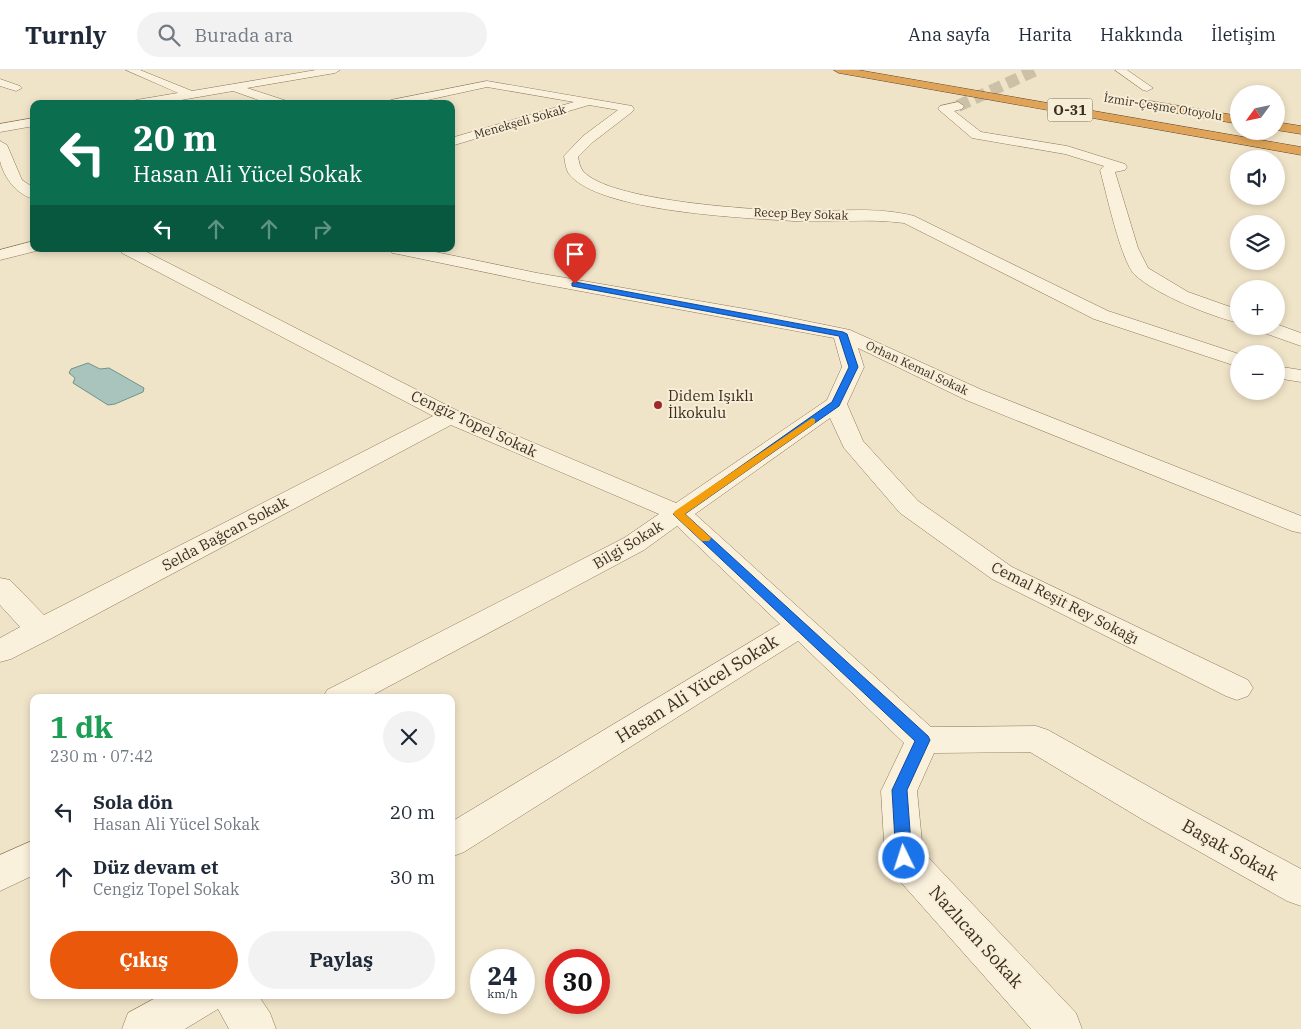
<!DOCTYPE html>
<html lang="tr">
<meta charset="utf-8">
<style>
:root{--surface:#fff;--page:#f2f2f3;--text:#1f2937;--muted:#747a83;--line:#e0e1e3;--accent:#ea580c}
body{margin:0;font-family:"IBM Plex Serif",serif;background:var(--page);color:var(--text);height:100vh;display:flex;flex-direction:column;font-size:19px;white-space:nowrap}
*{box-sizing:border-box;margin:0}
p{font-size:16px;color:var(--muted)}
.icon{flex:none;width:28px;height:28px;fill:none;stroke:currentColor;stroke-width:2;stroke-linecap:round;stroke-linejoin:round}
.map{position:relative;flex:1;overflow:hidden}
.drawer{position:absolute;left:30px;top:624px;width:425px;height:305px;display:flex;flex-direction:column;background:var(--surface);border-radius:10px;box-shadow:0 2px 8px #0003}
.drawer>*{flex:none}
.hud{position:absolute;left:30px;top:30px;width:425px;height:152px;border-radius:10px;box-shadow:0 2px 8px #0003;background:#0b6e4f;color:#fff;overflow:hidden}
.needle{width:32px;rotate:237deg}
.controls{position:absolute;left:1230px;top:15px;display:grid;gap:10px}
.controls a{display:grid;place-items:center;width:55px;height:55px;border-radius:50%;background:var(--surface);box-shadow:0 2px 8px #0003;font-size:25px}
.speed{position:absolute;left:470px;top:879px;display:flex;gap:10px;font-size:25px;font-weight:700;text-align:center}
.speed>*{display:grid;place-content:center;width:65px;height:65px;border-radius:50%;background:var(--surface);box-shadow:0 2px 8px #0003;line-height:1}
.speed small{font-size:12px;font-weight:400}
.speed .limit{border:8px solid #d22;background:#fff;color:#111}
.pin{position:absolute;display:grid;place-items:center;width:42px;height:42px;color:#fff;margin:-51px -21px;border-radius:50% 50% 50% 0;rotate:-45deg;box-shadow:0 0 5px #0007}
.pin .icon{rotate:45deg}
.me{position:absolute;width:55px;margin:-28px;rotate:356deg;stroke-linejoin:round;filter:drop-shadow(0 0 4px #0008)}
.turn{display:flex;align-items:center;gap:18px;height:105px;padding:0 20px;font-size:22px}
.turn .icon{width:65px;height:65px;stroke-width:2.5}
.turn b{display:block;font-size:35px;line-height:42px}
.lanes{display:flex;align-items:center;height:48px;padding:0 20px;background:#0003;justify-content:center;gap:25px;direction:ltr}
.lanes .off{opacity:.35}
.round{display:grid;place-items:center;flex:none;width:52px;height:52px;border-radius:26px;background:var(--page)}
.head{display:flex;align-items:center;justify-content:space-between;height:85px;padding:0 20px}
h1{font-size:30px;font-weight:700;line-height:38px;color:#1e9e55}
.action{display:flex;gap:10px;margin-top:auto;padding:10px 20px}
.action a{flex:1;height:58px;border-radius:30px;background:var(--accent);color:#fff;font-size:20px;font-weight:700;line-height:58px;text-align:center}
.action a+a{background:var(--page);color:var(--text)}
ul{padding:0;list-style:none}
li{display:flex;align-items:center;gap:15px;height:65px;padding:0 20px}
li div{flex:1}
li b{display:block;font-size:19px}
li em{font-style:normal}
header{display:flex;align-items:center;gap:30px;box-sizing:border-box;height:70px;padding:0 25px;background:var(--surface);border-bottom:1px solid var(--line)}
header strong{font-size:24px}
nav{display:flex;gap:28px;margin-inline-start:auto;font-size:18px}
.search{width:350px;height:45px;background:var(--page);display:flex;align-items:center;gap:12px;box-sizing:border-box;padding:0 18px;border-radius:28px;color:var(--muted);font-size:19px}
.map>svg:first-child{display:block}
.water{fill:#a9c4bc;stroke:#6f938a}
.lines{fill:none;stroke-linecap:round;stroke-linejoin:round}
.minor-tunnel{stroke:#ccc0a6;stroke-width:12;stroke-dasharray:12 6;stroke-linecap:butt}
.minor-casing{stroke:#8d765c;stroke-width:1}
.highway-casing{stroke:#5b4430;stroke-width:1}
.minor{fill:#faf1dc;fill-rule:evenodd}
.highway{fill:#e0a458;fill-rule:evenodd}
.route{fill:#1a73e8;stroke:#114b97}
.slow{fill:#f59e0b}
.poi-dot{fill:#9e2a2b;stroke:#f7eed8;stroke-width:2}
.labels{text-anchor:middle;stroke-width:4;stroke-linejoin:round;paint-order:stroke}
.far-street-label{font-size:12px;fill:#3d2e20;stroke:#f7eed8}
.shield{fill:#f7eed8;stroke:#756857;stroke-width:1}
.shield-label{font-size:14px;font-weight:bold;fill:#3d2e20}
.poi-label{font-size:15px;fill:#3d2e20;stroke:#f7eed8;text-anchor:start}
.street-label{font-size:15px;fill:#3d2e20;stroke:#f7eed8}
.near-street-label{font-size:18px;fill:#3d2e20;stroke:#f7eed8}
</style>
<header>
<strong>Turnly</strong>
<div class="search"><svg class="icon" aria-label="search" viewBox="0 0 24 24"><circle cx="10" cy="10" r="6"/><path d="M15 15l6 6"/></svg>Burada ara</div>
<nav><a>Ana sayfa</a><a>Harita</a><a>Hakkında</a><a>İletişim</a></nav>
</header>
<div class="map">
<svg width="1301" height="959" viewBox="0 0 1301 959">
<rect width="100%" height="100%" fill="#f0e4c8"/>
<polygon class="water" points="88,293 100,299 109,298 144,318 143,322 115,334 108,335 73,313 75,308 69,303 71,299"/>
<g class="lines">
<polyline class="minor-tunnel" points="958,36 1036,0"/>
<g class="minor-casing">
<g id="minor">
<polygon points="126,0 140,0 192,21 316,0 340,0 335,3 247,18 287,31 289,34 270,34 233,21 158,34 130,34 136,30 178,23"/>
<polygon points="1115,0 1127,0 1153,18 1147,21 1143,20"/>
<polygon points="0,9 20,16 22,18 16,21 0,16"/>
<path d="M487,11L632,36L634,39L632,42L593,72L578,87C579,91 580,98 583,101C608,131 754,140 796,141C835,142 875,136 914,146L1108,241L1239,284V297L1094,249L904,153C867,148 831,153 794,151C745,148 599,142 569,104C566,100 565,92 564,86L583,66L618,40L589,35L451,76V68L574,32L487,17L409,34H385L391,30Z"/>
<path d="M958,32L964,36L962,39L954,41L981,62L1067,76L1125,94L1127,97L1125,100L1115,102L1138,178L1148,198L1188,222L1239,240V253C1210,246 1157,225 1135,205C1121,192 1106,121 1100,100L1104,96L1065,84L972,68L938,39L940,36Z"/>
<polygon points="34,48 34,56 0,62 0,54"/>
<path d="M0,71L7,75L22,110L34,118V129C17,125 4,108 0,91C0,85 0,77 0,71Z"/>
<polygon points="34,171 34,179 40,180 0,190 0,180"/>
<polygon points="120,179 141,179 458,341 676,433 827,330 842,297 834,268 537,213 398,184 392,183 390,179 421,179 537,203 757,241 850,260 982,320 1301,446 1301,463 1292,461 966,330 858,278 864,297 847,334 863,371 918,431 1012,497 1248,610 1253,618 1248,626 1237,630 1226,626 992,509 900,443 844,378 830,348 695,444 931,657 1036,656 1048,660 1171,729 1301,799 1301,836 1287,831 1145,751 1030,682 934,683 917,721 923,782 1076,943 1082,959 1031,959 890,800 885,788 881,721 904,673 798,571 464,782 451,787 451,752 780,554 677,456 644,480 367,628 323,628 327,620 624,468 659,444 451,355 52,568 11,589 0,592 0,568 20,557 0,535 0,508 10,510 44,545 433,346 122,183"/>
<polygon points="1276,254 1301,263 1301,276 1256,260 1253,256 1276,256"/>
<polygon points="1276,296 1301,300 1301,312 1276,308"/>
<polygon points="34,770 34,805 0,821 0,785"/>
<polygon points="161,925 258,925 270,943 276,959 229,959 218,939 185,959 122,959 128,943"/>
</g>
</g>
<g class="highway-casing">
<g id="highway">
<polygon points="834,0 858,0 1301,77 1301,85 839,3"/>
<polygon points="1145,30 1239,46 1239,54 1141,37 1139,34 1141,31"/>
<polygon points="1276,52 1301,56 1301,64 1276,60"/>
</g>
</g>
<use href="#minor" class="minor"/>
<use href="#highway" class="highway"/>
</g>
<polygon class="route" points="575,212 843,262 847,264 858,297 839,336 685,444 928,666 930,670 907,720 912,788 910,793 904,795 899,793 896,788 892,720 915,671 673,444 832,332 849,297 839,266 572,216 572,213"/>
<polygon class="slow" points="812,348 815,349 815,353 685,444 709,466 711,468 709,471 702,471 675,446 673,444 675,441"/>
<circle class="poi-dot" cx="658" cy="335" r="5"/>
<g class="labels">
<g class="far-street-label">
<text transform="translate(1163 37) rotate(9)" y="4">İzmir-Çeşme Otoyolu</text>
<text transform="translate(520 52) rotate(-16)" y="4">Menekşeli Sokak</text>
<text transform="translate(801 144) rotate(2)" y="4">Recep Bey Sokak</text>
<text transform="translate(917 298) rotate(25)" y="4">Orhan Kemal Sokak</text>
</g>
<rect class="shield" x="1047.5" y="28.5" width="45" height="23" rx="4"/>
<g class="shield-label">
<text x="1070" y="45">O-31</text>
</g>
<g class="poi-label">
<text x="668" y="331">Didem Işıklı<tspan x="668" dy="17">İlkokulu</tspan></text>
</g>
<g class="street-label">
<text transform="translate(474 354) rotate(25)" y="5">Cengiz Topel Sokak</text>
<text transform="translate(225 464) rotate(-28)" y="5">Selda Bağcan Sokak</text>
<text transform="translate(628 475) rotate(-31)" y="5">Bilgi Sokak</text>
<text transform="translate(1065 533) rotate(27)" y="5">Cemal Reşit Rey Sokağı</text>
</g>
<g class="near-street-label">
<text transform="translate(697 619) rotate(-32)" y="6">Hasan Ali Yücel Sokak</text>
<text transform="translate(1230 780) rotate(29)" y="6">Başak Sokak</text>
<text transform="translate(976 867) rotate(48)" y="6">Nazlıcan Sokak</text>
</g>
</g>
</svg>
<div class="controls">
<a><svg class="needle" viewBox="-14 -14 28 28"><path d="M0-13l5 13h-10z" fill="#e53935"/><path d="M0 13l5-13h-10z" fill="#747a83"/></svg></a>
<a><svg class="icon" aria-label="sound" viewBox="0 0 24 24"><path d="M4 9h4l5-4v14l-5-4H4zM17 9q2 3 0 6"/></svg></a>
<a><svg class="icon" aria-label="layers" viewBox="0 0 24 24"><path d="M12 4l9 5-9 5-9-5zM3 14l9 5 9-5"/></svg></a>
<a>+</a>
<a>−</a>
</div>
<div class="speed"><div>24<small>km/h</small></div><div class="limit">30</div></div>
<div class="pin" style="left:575px;top:214px;background:#d93025"><svg class="icon" aria-label="arrive" viewBox="0 0 24 24"><path d="M6 21V4h12l-3 4 3 4H6"/></svg></div>
<svg class="me" style="left:904px;top:788px" viewBox="-20 -20 40 40"><circle r="17" fill="#1a73e8" stroke="#fff" stroke-width="3"/><path d="M0-11L8 9 0 5-8 9z" fill="#fff"/></svg>
<div class="hud">
<div class="turn"><svg class="icon" aria-label="left" viewBox="0 0 24 24"><path d="M17 20v-9H6M10 6l-5 5 5 5"/></svg><div><b>20 m</b>Hasan Ali Yücel Sokak</div></div>
<div class="lanes"><svg class="icon" aria-label="left" viewBox="0 0 24 24"><path d="M17 20v-9H6M10 6l-5 5 5 5"/></svg><svg class="icon off" aria-label="ahead" viewBox="0 0 24 24"><path d="M12 20V5M6 11l6-6 6 6"/></svg><svg class="icon off" aria-label="ahead" viewBox="0 0 24 24"><path d="M12 20V5M6 11l6-6 6 6"/></svg><svg class="icon off" aria-label="right" viewBox="0 0 24 24"><path d="M7 20v-9h11M14 6l5 5-5 5"/></svg></div>
</div>
<section class="drawer">
<div class="head"><div><h1>1 dk</h1><p>230 m · 07:42</p></div><a class="round"><svg class="icon" aria-label="close" viewBox="0 0 24 24"><path d="M6 6l12 12M18 6L6 18"/></svg></a></div>
<ul>
<li><svg class="icon" aria-label="left" viewBox="0 0 24 24"><path d="M17 20v-9H6M10 6l-5 5 5 5"/></svg><div><b>Sola dön</b><p>Hasan Ali Yücel Sokak</p></div><em>20 m</em></li>
<li><svg class="icon" aria-label="ahead" viewBox="0 0 24 24"><path d="M12 20V5M6 11l6-6 6 6"/></svg><div><b>Düz devam et</b><p>Cengiz Topel Sokak</p></div><em>30 m</em></li>
</ul>
<div class="action"><a>Çıkış</a><a>Paylaş</a></div>
</section>
</div>
